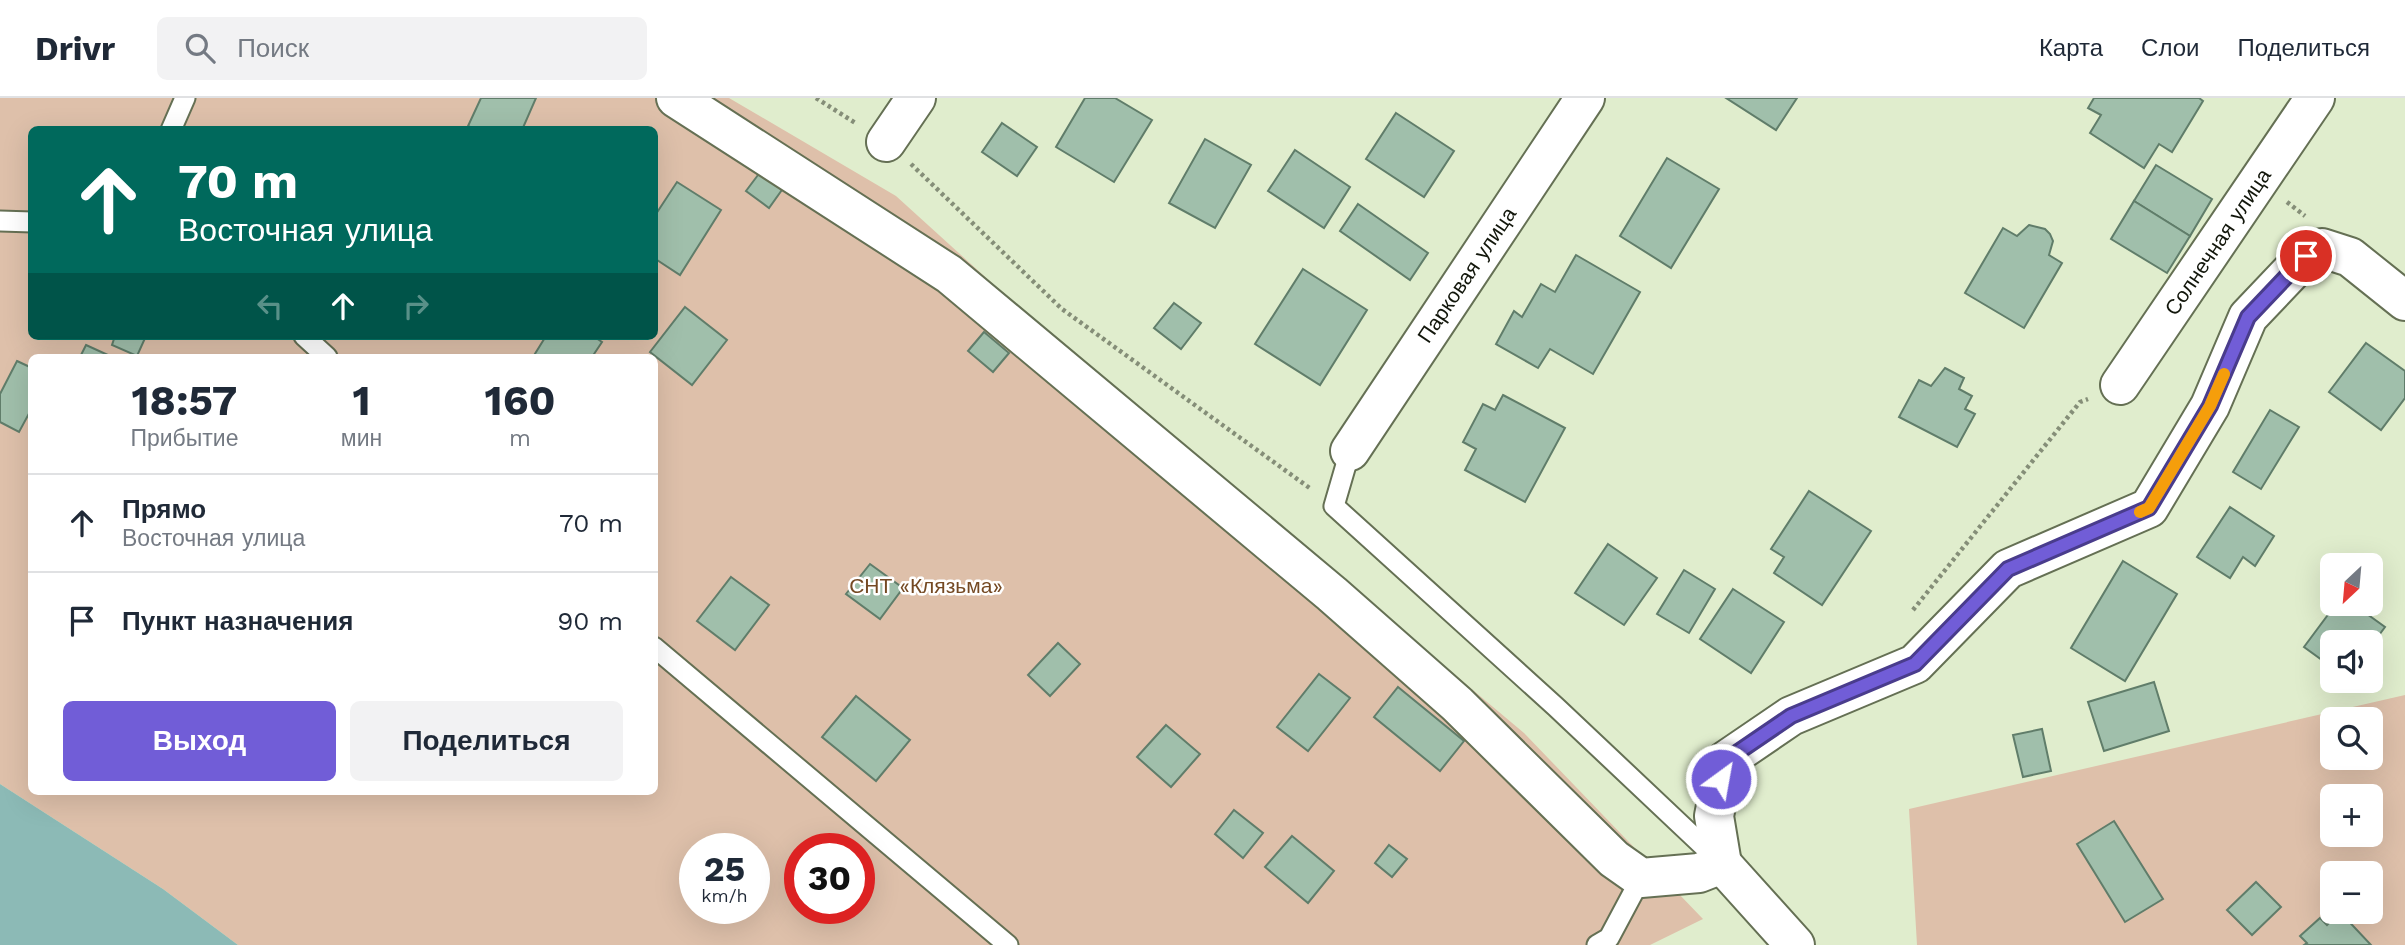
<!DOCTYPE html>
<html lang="ru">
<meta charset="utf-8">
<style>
:root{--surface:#fff;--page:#f2f2f3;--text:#1f2937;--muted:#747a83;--line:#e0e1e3;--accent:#715dd7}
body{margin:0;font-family:"Work Sans",sans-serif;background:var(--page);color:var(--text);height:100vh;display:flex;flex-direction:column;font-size:26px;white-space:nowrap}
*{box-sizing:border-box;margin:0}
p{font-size:23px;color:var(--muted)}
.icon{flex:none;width:38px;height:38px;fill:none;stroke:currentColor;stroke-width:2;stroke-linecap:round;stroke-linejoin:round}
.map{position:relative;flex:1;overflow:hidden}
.drawer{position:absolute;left:28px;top:256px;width:630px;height:441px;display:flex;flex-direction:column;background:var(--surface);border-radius:10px;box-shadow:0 7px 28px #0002}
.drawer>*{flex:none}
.banner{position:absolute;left:28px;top:28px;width:630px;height:214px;border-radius:10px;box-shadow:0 7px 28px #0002;background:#00695c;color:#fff;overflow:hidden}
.needle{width:46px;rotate:206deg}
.tools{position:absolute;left:2320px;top:455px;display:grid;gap:14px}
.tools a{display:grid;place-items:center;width:63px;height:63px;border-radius:10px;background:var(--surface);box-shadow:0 7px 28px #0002;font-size:35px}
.speed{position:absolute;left:679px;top:735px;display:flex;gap:14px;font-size:35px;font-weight:700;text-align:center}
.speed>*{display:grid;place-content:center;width:91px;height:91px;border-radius:50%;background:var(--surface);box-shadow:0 7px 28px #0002;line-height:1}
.speed small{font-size:18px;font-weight:400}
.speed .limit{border:10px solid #d22;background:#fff;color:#111}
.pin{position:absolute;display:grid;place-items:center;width:60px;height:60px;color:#fff;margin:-30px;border:4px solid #fff;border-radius:50%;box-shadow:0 2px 7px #0007}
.me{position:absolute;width:77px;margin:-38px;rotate:32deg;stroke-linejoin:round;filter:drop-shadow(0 0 5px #0008)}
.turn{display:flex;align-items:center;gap:24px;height:147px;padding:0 35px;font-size:32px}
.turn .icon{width:91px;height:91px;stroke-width:2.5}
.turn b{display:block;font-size:49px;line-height:60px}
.lanes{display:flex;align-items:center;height:66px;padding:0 35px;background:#0003;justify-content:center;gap:35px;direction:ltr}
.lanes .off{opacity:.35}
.eta{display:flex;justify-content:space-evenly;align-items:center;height:119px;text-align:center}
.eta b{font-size:42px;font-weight:700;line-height:49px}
.cta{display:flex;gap:14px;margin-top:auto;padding:14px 35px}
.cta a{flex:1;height:80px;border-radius:10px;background:var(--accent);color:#fff;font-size:28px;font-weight:700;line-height:80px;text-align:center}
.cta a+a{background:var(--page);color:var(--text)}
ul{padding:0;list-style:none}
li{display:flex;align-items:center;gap:21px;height:98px;padding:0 35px;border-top:2px solid var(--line)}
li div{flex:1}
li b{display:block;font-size:26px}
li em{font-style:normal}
header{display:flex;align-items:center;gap:42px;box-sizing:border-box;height:98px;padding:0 35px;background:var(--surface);border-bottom:2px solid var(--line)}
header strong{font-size:33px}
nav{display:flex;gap:38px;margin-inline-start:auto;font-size:24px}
.search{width:490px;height:63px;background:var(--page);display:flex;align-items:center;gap:18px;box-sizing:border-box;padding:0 24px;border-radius:10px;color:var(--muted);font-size:26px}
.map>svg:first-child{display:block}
.green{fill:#dec0aa;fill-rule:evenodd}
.water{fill:#8cbab6}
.building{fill:#a0bfab;stroke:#607d6a;stroke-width:2}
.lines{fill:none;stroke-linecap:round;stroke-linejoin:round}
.lane-casing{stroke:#657054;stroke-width:23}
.street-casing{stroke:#657054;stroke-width:42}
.path{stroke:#858e78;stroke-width:4.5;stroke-dasharray:3.5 3.5;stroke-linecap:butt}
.lane{stroke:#fff;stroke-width:19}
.street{stroke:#fff;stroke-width:38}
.route-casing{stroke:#493c8c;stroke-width:18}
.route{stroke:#715dd7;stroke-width:12}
.slow{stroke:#f59e0b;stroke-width:12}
.labels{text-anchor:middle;stroke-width:5;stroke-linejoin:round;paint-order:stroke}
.street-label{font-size:21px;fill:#12160b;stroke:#fff}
.park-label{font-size:21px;fill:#744923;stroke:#fff}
</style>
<header>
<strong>Drivr</strong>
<div class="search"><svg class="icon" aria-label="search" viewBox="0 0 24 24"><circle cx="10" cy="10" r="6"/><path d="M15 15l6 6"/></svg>Поиск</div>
<nav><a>Карта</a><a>Слои</a><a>Поделиться</a></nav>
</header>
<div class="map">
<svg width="2405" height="847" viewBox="0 0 2405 847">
<rect width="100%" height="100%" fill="#e0edcd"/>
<g class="green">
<path d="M0,0H729L896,98L1037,226L1524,635L1703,821L1650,847H238L163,791L0,686ZM32,32H654V238H32ZM32,259H654V693H32ZM695,751H754V810H695ZM800,751H859V810H800Z"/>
<path d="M2405,597V847H1917L1909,711ZM2333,621H2371V660H2333ZM2333,698H2371V737H2333ZM2333,775H2371V814H2333Z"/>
</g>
<polygon class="water" points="0,686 163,791 238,847 0,847"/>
<g class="building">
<polygon points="481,0 536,0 522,32 476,32 468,28"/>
<polygon points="1085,0 1115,0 1152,22 1114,84 1056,49"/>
<polygon points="1726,0 1797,0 1776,32"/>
<polygon points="2094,0 2199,0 2203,3 2172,54 2159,46 2144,70 2090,35 2101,17 2088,10"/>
<polygon points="1396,15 1454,53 1424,99 1366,61"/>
<polygon points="1002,25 1037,49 1017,78 982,54"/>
<polygon points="1205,41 1251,67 1215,130 1169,105"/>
<polygon points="1295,52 1350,89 1324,130 1268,93"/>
<polygon points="1667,60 1719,91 1671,170 1620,138"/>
<polygon points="2156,67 2212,101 2190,138 2134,103"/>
<polygon points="761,73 784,89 769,110 746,93"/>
<polygon points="677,84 721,112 680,177 654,160 654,119"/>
<polygon points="2134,103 2190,138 2167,175 2111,141"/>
<polygon points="1358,106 1428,155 1410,182 1340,133"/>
<polygon points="2029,127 2045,131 2050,136 2053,143 2049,157 2062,165 2024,230 1965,195 2003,130 2017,138"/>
<polygon points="1576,157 1640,194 1593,276 1550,251 1538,270 1496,246 1514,213 1522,219 1541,186 1555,194"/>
<polygon points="1303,171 1367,212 1320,287 1255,246"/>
<polygon points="1174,205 1201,225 1181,251 1154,230"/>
<polygon points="685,209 727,242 692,287 650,254"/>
<polygon points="984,234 1009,255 993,274 968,253"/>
<polygon points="115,238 146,238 137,258 112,247"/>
<polygon points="546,238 593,238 602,244 592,259 533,259"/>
<polygon points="2366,245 2405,273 2405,300 2381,332 2329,294"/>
<polygon points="86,247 108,257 107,259 80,259"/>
<polygon points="17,263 32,270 32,310 19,334 0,324 0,296"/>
<polygon points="1945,270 1964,280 1959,291 1972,298 1965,311 1975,316 1957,349 1899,319 1919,282 1931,288"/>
<polygon points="1503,297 1565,330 1525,404 1465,372 1476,351 1463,344 1483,306 1495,312"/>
<polygon points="2270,312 2299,329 2261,391 2233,374"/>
<polygon points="1809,393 1871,433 1822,507 1774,475 1784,459 1771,451"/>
<polygon points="2230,409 2274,438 2255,468 2243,459 2230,480 2197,459"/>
<polygon points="1608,446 1657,480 1624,527 1575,495"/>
<polygon points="2123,463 2177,496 2125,583 2071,550"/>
<polygon points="870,466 903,490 880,521 846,496"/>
<polygon points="1684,472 1715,491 1689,535 1657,516"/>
<polygon points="731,479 769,507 735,552 697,523"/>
<polygon points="1733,491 1784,524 1751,575 1700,541"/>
<polygon points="2336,506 2353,506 2385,529 2371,548 2371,544 2333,544 2333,570 2304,549"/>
<polygon points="1058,545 1080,566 1050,598 1028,577"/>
<polygon points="1319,576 1350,600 1308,653 1277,629"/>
<polygon points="2154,584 2169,633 2104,653 2088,604"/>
<polygon points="1398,589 1464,643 1440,673 1374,619"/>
<polygon points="856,598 910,642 876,683 822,639"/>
<polygon points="1166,627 1200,656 1171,689 1137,659"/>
<polygon points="2042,631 2051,673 2023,679 2013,637"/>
<polygon points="1234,712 1263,735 1243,760 1215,736"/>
<polygon points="2114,723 2163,801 2125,824 2077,746"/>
<polygon points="1292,738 1334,773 1308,805 1265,769"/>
<polygon points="1389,747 1407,761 1392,779 1375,765"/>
<polygon points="2256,784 2281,809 2252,837 2227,812"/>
<polygon points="2340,814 2371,847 2304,847 2307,845 2300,838 2320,820 2327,827"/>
</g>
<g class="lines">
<g class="lane-casing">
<g id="lane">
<polyline points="171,32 185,0"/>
<polyline points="0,123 32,124"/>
<polyline points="304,238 327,259"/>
<polyline points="1350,353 1334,408 1556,609 1716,760"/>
<polyline points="654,549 1008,847"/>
<polyline points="1597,847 1609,840 1641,780"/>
</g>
</g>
<g class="street-casing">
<g id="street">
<polyline points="676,0 949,176 1332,496 1457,606 1614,761 1641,780 1699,775 1722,766"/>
<polyline points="886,44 916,0"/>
<polyline points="2120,287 2315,0"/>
<polyline points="1350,353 1585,0"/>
<polyline points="1722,766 1714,718 1725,663 1791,618 1915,566 2008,471 2149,410 2210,308 2248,219 2306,158 2322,150 2350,159 2405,203"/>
<polyline points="1722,766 1795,847"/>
</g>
</g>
<g class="path">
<polyline points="816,0 857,26"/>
<polyline points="911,66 1062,211 1311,391"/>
<polyline points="2287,104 2305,118"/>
<polyline points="1913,512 2080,304 2088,301"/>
</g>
<use href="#lane" class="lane"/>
<use href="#street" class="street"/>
</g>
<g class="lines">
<g class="route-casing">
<polyline id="route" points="1721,681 1725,663 1791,618 1915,566 2008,471 2149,410 2210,308 2248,219 2306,158"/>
</g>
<use href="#route" class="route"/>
<polyline class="slow" points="2140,414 2149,410 2210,308 2224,276"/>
</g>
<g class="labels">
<g class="street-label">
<text transform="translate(2218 144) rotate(-56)" y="7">Солнечная улица</text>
<text transform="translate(1467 177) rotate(-56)" y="7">Парковая улица</text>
</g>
<g class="park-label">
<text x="926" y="495">СНТ «Клязьма»</text>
</g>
</g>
</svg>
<div class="tools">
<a><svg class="needle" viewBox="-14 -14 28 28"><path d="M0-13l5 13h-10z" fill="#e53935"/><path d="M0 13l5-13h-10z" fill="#747a83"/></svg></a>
<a><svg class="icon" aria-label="sound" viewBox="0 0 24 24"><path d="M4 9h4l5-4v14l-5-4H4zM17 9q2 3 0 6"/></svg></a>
<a><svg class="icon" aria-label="search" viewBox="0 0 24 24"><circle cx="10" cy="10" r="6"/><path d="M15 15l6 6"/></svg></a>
<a>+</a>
<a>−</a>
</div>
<div class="speed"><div>25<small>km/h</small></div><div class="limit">30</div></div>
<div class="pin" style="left:2306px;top:158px;background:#d93025"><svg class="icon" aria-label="arrive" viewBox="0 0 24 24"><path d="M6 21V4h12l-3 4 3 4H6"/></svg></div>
<svg class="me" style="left:1721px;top:681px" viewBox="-20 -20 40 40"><circle r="17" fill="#715dd7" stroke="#fff" stroke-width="3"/><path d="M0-11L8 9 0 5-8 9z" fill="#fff"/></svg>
<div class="banner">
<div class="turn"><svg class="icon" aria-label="ahead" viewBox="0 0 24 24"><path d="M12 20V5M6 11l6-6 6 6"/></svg><div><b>70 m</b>Восточная улица</div></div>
<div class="lanes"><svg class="icon off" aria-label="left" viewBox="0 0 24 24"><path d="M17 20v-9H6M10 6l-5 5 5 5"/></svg><svg class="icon" aria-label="ahead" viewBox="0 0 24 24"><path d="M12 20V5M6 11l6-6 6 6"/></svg><svg class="icon off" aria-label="right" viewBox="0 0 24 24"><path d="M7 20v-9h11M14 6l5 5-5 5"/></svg></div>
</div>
<section class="drawer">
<div class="eta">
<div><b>18:57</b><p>Прибытие</p></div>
<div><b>1</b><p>мин</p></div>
<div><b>160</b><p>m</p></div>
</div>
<ul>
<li><svg class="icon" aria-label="ahead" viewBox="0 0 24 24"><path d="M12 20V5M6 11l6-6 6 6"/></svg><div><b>Прямо</b><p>Восточная улица</p></div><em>70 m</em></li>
<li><svg class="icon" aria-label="arrive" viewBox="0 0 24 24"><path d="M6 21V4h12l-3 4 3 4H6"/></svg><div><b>Пункт назначения</b></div><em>90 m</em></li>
</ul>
<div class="cta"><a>Выход</a><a>Поделиться</a></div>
</section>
</div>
